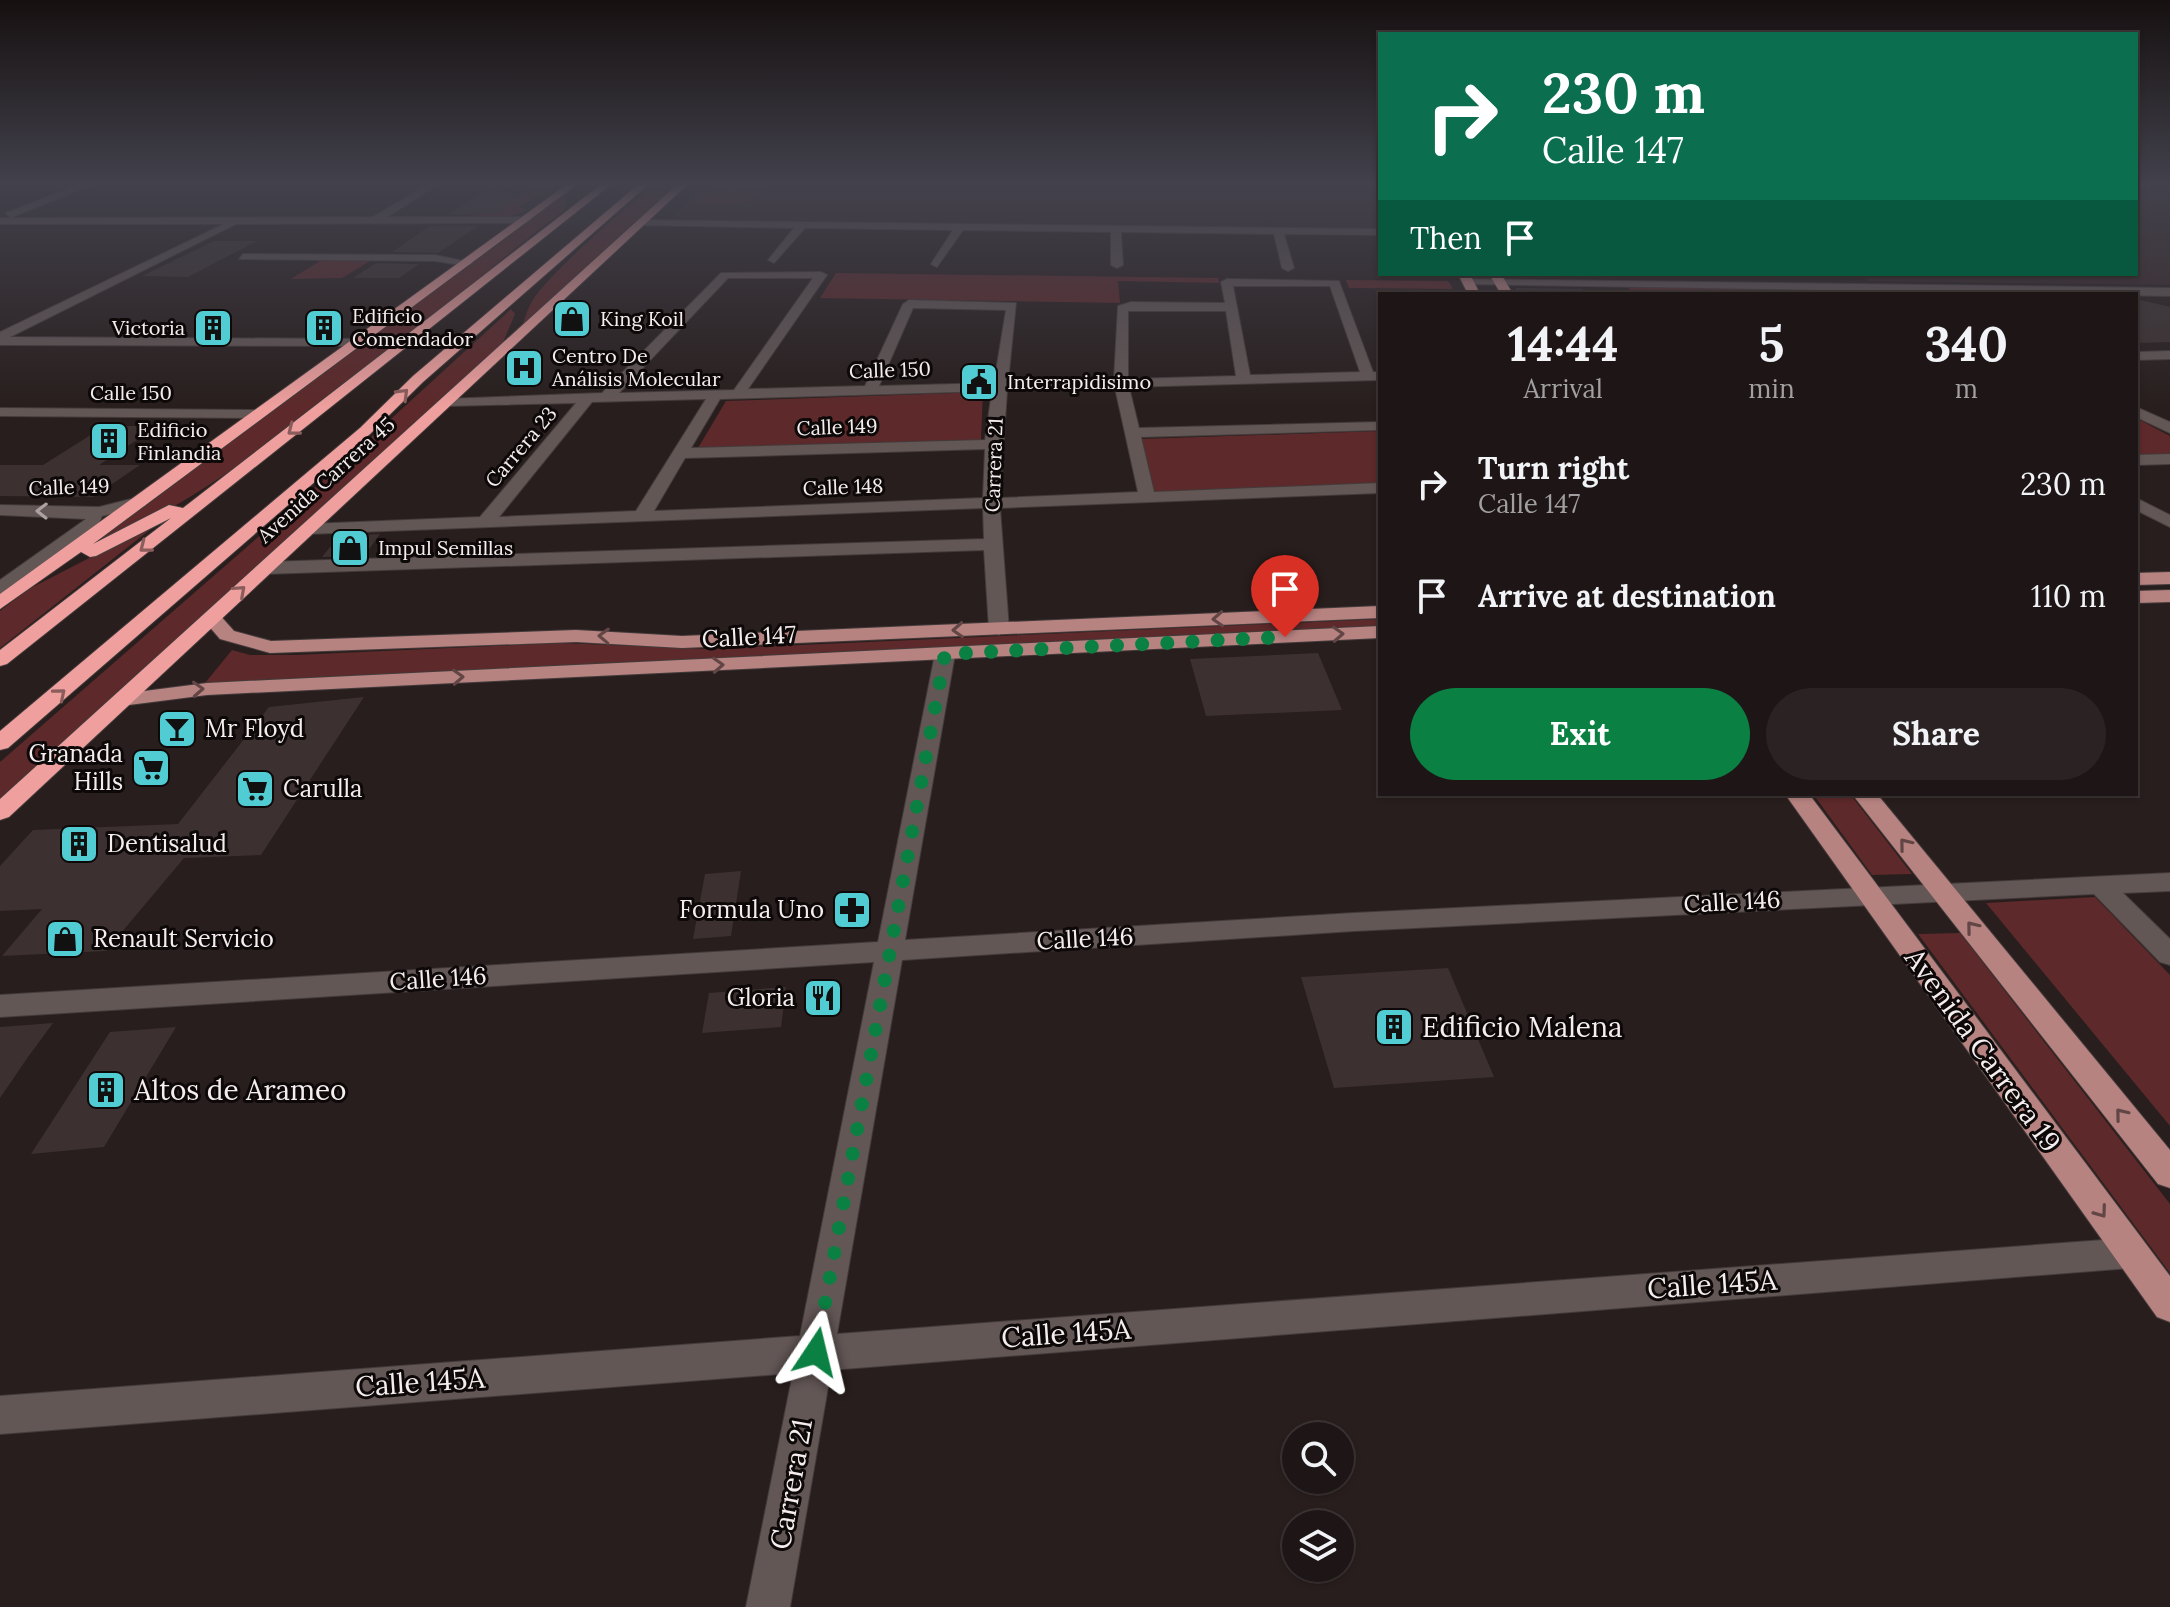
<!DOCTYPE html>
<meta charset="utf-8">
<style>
:root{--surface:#1e1616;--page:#2b2323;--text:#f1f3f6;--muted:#a19fa1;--line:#3c3535;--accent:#0b8043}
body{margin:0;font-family:Lora,serif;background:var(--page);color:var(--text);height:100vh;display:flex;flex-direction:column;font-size:30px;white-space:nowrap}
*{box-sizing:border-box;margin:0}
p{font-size:26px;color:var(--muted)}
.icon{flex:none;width:44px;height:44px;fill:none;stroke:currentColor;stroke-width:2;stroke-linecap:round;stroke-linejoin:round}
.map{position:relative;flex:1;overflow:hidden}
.drawer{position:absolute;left:1378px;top:292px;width:760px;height:504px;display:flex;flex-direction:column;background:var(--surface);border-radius:0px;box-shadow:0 2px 6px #0004,0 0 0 2px var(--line)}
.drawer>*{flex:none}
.top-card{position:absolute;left:1378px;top:32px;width:760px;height:244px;border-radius:0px;box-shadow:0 2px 6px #0004,0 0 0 2px var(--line);background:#0b6e4f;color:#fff;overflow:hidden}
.fabs{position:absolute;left:1282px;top:1422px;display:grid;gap:16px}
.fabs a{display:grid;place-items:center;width:72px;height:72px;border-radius:50%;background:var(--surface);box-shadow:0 2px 6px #0004,0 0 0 2px var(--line);font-size:40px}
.pin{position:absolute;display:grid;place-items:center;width:68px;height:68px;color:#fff;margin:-82px -34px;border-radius:50% 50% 50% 0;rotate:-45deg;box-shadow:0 0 8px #0007}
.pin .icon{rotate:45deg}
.me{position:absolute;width:88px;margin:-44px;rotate:10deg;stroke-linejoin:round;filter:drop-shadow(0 0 6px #0008)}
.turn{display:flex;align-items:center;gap:28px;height:168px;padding:0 32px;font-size:36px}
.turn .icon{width:104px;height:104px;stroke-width:2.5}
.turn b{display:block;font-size:56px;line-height:68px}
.then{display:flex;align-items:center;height:76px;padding:0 32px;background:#0003;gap:16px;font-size:30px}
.eta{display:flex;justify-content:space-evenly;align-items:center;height:136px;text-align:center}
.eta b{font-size:48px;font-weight:700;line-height:56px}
.action{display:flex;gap:16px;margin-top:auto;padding:16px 32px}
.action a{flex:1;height:92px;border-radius:48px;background:var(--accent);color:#fff;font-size:32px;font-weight:700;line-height:92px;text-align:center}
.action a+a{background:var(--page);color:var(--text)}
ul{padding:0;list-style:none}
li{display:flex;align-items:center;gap:24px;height:112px;padding:0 32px}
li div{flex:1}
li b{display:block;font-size:30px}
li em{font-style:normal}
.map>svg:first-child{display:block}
.built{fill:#382726}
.green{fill:#5d292a}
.building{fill:#3c3130}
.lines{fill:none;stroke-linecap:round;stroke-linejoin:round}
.minor-casing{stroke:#433b3b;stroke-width:2}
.major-casing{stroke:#433b3b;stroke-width:2}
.highway-casing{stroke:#433b3b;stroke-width:2}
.minor{fill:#635756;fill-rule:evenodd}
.major{fill:#b78381;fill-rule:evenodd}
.highway{fill:#efa09e;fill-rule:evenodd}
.oneway{stroke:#8a5c5b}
.oneway2{stroke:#aca2a2}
.oneway3{stroke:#624645}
.route{stroke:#0b8043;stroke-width:14;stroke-dasharray:0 25.2}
.labels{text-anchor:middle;stroke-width:6;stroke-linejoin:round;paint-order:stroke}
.far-poi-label{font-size:20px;fill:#f6eeee;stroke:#0e0909;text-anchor:start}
.far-street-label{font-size:20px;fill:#f6eeee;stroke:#0e0909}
.street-label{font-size:24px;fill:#f6eeee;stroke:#0e0909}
.poi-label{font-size:24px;fill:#f6eeee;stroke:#0e0909;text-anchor:start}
.near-poi-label{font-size:28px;fill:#f6eeee;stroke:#0e0909;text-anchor:start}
.near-street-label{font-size:28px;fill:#f6eeee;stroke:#0e0909}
</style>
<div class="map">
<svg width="2170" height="1607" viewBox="0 0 2170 1607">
<rect width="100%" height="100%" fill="#281e1d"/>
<g class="built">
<polygon points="707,183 1380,183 1380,229 671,220"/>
<polygon points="2136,183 2170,183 2170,285 1868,281 1858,274 2136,274"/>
</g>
<g class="green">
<path d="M537,183H563L525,203L520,207L526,210C511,223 410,225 391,217H464L498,211Z"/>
<path d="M660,183H679L522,327C525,317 528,307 534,298C550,274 635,196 660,183Z"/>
<polygon points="725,188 763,190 754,201 710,205 697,202 698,197"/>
<path d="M566,194L564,210C441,305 325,412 193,495C156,518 114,536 75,556Z"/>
<polygon points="320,261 370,261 342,278 291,279"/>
<polygon points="836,273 1218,278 1219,283 1118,281 1120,303 820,298"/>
<polygon points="1346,280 1448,281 1453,289 1349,288"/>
<polygon points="1627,286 1883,290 1893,294 1634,294"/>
<polygon points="511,309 515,314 501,347 0,802 0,762 334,471"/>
<polygon points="983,392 981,440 698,448 726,401"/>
<polygon points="2136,418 2170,436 2170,455 2136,456"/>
<polygon points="1380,431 1380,483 1153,492 1140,439"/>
<polygon points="161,521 0,648 0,611 29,589"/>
<polygon points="1380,619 1380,626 205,683 232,650 250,655 295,655 561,643 709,649"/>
<polygon points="1813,794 1850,794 1912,874 1872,875"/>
<polygon points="2095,897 2170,975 2170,1126 1986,903"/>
<polygon points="1960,933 2170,1204 2170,1273 1918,934"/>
</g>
<g class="building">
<polygon points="489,187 517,198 494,214 449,214"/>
<polygon points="430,226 478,226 438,253 392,252"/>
<polygon points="214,241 257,241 188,277 142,276"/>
<polygon points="376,263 419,264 399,278 353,278"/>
<polygon points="1515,288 1582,289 1587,294 1519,294"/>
<polygon points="2136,299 2170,307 2170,342 2136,343"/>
<polygon points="105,426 158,426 99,465 140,465 93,497 0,496 0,465 43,465"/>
<polygon points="380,534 364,556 322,557 339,536"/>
<polygon points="1318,653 1342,710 1206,716 1190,659"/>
<polygon points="364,697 261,855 184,858 106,951 2,956 42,909 0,911 0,866 33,830 178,824 269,707"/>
<polygon points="741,871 731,936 693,939 705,874"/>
<polygon points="1448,968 1494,1077 1334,1088 1301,977"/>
<polygon points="786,987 781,1027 702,1033 709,993"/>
<polygon points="53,1023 28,1057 0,1098 0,1027"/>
<polygon points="176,1027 104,1147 31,1154 110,1032"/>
</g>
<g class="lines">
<g class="minor-casing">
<g id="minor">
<polygon points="83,183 96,183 10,218 373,217 430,183 441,183 387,217 526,217 531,220 526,223 236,224 10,337 366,339 367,342 361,346 0,345 0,332 224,224 0,224 0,218 10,218 6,213"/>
<polygon points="642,220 1380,229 1380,235 1284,234 1294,268 1288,271 1282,268 1274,234 1121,232 1123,265 1117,268 1111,265 1111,232 963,230 937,267 931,264 953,230 805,228 774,263 768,260 794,228 638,225"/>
<polygon points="243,254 435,255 473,263 467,266 435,261 239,259"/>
<path d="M721,273L821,272L827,275L748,389L865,386L903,304L909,300L1016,303L1008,382L1114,379L1118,306L1131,302L1225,303L1221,282L1227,279L1339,281L1373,372H1380V380L1129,387L1139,428L1380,422V430L1141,437L1154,492L1380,483V493L1000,508L1009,629L999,635L989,629L984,550L265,574L256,568L265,562L984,539L983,508L308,534L299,529L308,524L480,517L576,403L448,406L443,405V399L602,393ZM728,278H813L734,390L619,393ZM1233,286H1330L1360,372L1250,375ZM913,308L1006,310L994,383L879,386ZM1128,311H1226L1236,376L1128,379ZM1115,388L1138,492L1000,498L1007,391ZM992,391L985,440L691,448L720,399ZM706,399L636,511L499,517L592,402ZM985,449L983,498L654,511L685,458Z"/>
<polygon points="1468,279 2170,288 2170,296 1464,284"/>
<polygon points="2170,351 2170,359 2136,360 2136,352"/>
<polygon points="2136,407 2170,422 2170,433 2136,417"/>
<polygon points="0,408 261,410 268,414 261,418 0,416"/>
<polygon points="2170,454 2170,464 2136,465 2136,455"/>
<polygon points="139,497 147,502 145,506 102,516 97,528 0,595 0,580 86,519 0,515 0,505 99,507"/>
<polygon points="2136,498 2170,515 2170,527 2136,510"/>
<polygon points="945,648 955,654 905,940 1354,913 2170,873 2170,891 2123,893 2170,939 2170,965 2160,962 2094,894 1354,931 902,960 837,1334 2131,1238 2143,1242 2148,1253 2143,1264 2131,1268 831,1370 790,1607 746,1607 793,1373 0,1434 0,1396 800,1336 874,962 0,1017 0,995 878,942 935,654"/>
</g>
</g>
<g class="major-casing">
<g id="major">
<polygon points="1458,274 1470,274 1480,294 1468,294"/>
<polygon points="1489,274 1501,274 1513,294 1501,294"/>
<polygon points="2170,572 2170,584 2136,585 2136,573"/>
<polygon points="2170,590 2170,602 2136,603 2136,591"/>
<polygon points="1380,606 1380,618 682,648 576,642 270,653 220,639 201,617 211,611 218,613 234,631 271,641 576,630 682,636"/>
<polygon points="1380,626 1380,638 207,695 121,706 110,700 121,694 207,683"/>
<polygon points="1785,794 1809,794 2170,1276 2170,1322 2157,1317"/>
<polygon points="1852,794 1877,794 2170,1150 2170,1188 2158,1184"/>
</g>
</g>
<g class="highway-casing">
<g id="highway">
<polygon points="569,183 579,183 93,544 169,505 183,508 603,183 613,183 7,664 0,666 0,650 171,518 96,556 90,557 81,552 0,609 0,594"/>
<polygon points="640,183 650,183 423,382 370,434 8,748 0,750 0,731 360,428 413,376"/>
<polygon points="679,183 689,183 9,817 0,820 0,799"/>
</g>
</g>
<use href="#minor" class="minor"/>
<use href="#major" class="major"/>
<use href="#highway" class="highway"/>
</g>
<defs><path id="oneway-chevron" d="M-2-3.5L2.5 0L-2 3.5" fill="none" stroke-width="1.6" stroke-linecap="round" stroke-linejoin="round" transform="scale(2)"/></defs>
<g class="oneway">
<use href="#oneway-chevron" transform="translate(403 394) rotate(-45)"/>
<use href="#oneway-chevron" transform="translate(293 430) rotate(142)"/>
<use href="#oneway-chevron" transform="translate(145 547) rotate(142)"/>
<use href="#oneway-chevron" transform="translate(240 591) rotate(-42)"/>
<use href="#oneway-chevron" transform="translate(60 694) rotate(-40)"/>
</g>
<use class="oneway2" href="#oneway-chevron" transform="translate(42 511) rotate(-179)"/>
<g class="oneway3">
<use href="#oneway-chevron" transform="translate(1218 619) rotate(177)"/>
<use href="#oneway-chevron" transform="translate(958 630) rotate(177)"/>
<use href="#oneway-chevron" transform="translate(1338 634) rotate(-3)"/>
<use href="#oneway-chevron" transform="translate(604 636) rotate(-178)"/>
<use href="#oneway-chevron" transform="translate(718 665) rotate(-3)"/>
<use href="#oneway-chevron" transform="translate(458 677) rotate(-3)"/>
<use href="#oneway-chevron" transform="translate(198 689) rotate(-3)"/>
<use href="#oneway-chevron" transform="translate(1905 844) rotate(-129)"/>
<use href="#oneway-chevron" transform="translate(1972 927) rotate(-129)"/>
<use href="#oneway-chevron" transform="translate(2121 1114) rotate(-129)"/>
<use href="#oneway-chevron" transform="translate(2101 1212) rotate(54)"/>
</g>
<linearGradient id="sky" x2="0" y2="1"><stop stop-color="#161010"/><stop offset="0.45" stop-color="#42414c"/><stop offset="1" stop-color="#42414c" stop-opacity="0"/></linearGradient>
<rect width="2170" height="408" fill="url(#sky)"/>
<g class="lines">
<polyline class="route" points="816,1352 945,654 1285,637"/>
</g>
<defs>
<g id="shop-square" transform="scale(2)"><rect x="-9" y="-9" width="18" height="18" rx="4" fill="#51ccd3" stroke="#0e0909"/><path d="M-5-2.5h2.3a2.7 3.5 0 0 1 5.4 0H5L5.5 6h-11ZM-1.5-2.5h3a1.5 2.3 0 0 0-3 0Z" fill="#111"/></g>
<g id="building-square" transform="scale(2)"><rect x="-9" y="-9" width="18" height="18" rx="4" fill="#51ccd3" stroke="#0e0909"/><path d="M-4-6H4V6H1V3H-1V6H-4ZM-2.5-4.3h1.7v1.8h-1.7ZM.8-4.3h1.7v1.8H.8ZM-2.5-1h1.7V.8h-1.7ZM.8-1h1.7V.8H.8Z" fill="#111"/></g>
<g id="hospital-square" transform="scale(2)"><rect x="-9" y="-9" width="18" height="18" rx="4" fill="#51ccd3" stroke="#0e0909"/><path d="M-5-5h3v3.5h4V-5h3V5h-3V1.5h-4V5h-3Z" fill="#111"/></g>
<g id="civic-square" transform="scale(2)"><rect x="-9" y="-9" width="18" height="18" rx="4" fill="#51ccd3" stroke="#0e0909"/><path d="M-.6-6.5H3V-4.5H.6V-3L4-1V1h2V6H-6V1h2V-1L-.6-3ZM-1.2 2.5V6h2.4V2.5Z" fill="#111"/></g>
<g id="bar-square" transform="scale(2)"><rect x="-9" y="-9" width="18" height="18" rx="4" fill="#51ccd3" stroke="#0e0909"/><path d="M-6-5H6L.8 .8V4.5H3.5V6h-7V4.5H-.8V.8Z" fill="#111"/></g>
<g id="supermarket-square" transform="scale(2)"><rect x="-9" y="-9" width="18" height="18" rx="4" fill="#51ccd3" stroke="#0e0909"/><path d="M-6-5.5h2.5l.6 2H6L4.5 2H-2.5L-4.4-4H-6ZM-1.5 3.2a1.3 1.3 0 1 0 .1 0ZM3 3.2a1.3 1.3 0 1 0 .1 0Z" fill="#111"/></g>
<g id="pharmacy-square" transform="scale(2)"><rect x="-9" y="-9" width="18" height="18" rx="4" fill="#51ccd3" stroke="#0e0909"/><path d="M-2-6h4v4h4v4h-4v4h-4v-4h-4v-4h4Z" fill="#111"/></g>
<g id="restaurant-square" transform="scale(2)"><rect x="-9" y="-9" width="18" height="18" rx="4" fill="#51ccd3" stroke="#0e0909"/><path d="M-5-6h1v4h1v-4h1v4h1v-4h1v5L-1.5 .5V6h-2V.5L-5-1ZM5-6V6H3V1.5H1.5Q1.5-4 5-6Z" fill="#111"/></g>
</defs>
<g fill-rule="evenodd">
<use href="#shop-square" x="572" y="319"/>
<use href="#building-square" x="213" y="328"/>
<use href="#building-square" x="324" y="328"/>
<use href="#hospital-square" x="524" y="368"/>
<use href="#civic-square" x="979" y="382"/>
<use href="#building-square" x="109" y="441"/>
<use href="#shop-square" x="350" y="548"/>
<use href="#bar-square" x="177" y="729"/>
<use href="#supermarket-square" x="151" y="768"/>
<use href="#supermarket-square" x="255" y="789"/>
<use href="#building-square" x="79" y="844"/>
<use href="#pharmacy-square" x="852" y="910"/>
<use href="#shop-square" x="65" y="939"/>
<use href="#restaurant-square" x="823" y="998"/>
<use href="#building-square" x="1394" y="1027"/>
<use href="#building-square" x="106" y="1090"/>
</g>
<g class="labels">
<g class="far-poi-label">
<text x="352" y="323">Edificio<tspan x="352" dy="23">Comendador</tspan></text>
<text x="600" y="326">King Koil</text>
<text x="185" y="335" text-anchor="end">Victoria</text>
<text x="552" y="363">Centro De<tspan x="552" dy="23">Análisis Molecular</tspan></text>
<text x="1007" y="389">Interrapidisimo</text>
<text x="137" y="437">Edificio<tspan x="137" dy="23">Finlandia</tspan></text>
<text x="378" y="555">Impul Semillas</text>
</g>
<g class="far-street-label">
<text transform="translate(890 370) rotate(-2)" y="7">Calle 150</text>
<text x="131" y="400">Calle 150</text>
<text transform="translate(837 427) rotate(-2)" y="7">Calle 149</text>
<text transform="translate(521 447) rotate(-50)" y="7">Carrera 23</text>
<text transform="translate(994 465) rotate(-88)" y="7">Carrera 21</text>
<text transform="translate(326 480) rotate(-42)" y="7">Avenida Carrera 45</text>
<text transform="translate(69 487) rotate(-2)" y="7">Calle 149</text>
<text transform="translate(843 487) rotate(-2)" y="7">Calle 148</text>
</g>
<g class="street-label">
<text transform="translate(749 637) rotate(-3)" y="8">Calle 147</text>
<text transform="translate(1732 902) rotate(-3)" y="8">Calle 146</text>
<text transform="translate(1085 939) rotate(-3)" y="8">Calle 146</text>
<text transform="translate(438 979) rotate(-4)" y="8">Calle 146</text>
</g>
<g class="poi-label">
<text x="205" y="737">Mr Floyd</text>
<text x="123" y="762" text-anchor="end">Granada<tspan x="123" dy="28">Hills</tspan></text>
<text x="283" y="797">Carulla</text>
<text x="107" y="852">Dentisalud</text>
<text x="824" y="918" text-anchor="end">Formula Uno</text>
<text x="93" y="947">Renault Servicio</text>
<text x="795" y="1006" text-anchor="end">Gloria</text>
</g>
<g class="near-poi-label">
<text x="1422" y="1037">Edificio Malena</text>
<text x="134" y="1100">Altos de Arameo</text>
</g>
<g class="near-street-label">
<text transform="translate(1983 1050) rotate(54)" y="10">Avenida Carrera 19</text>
<text transform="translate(1712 1284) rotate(-4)" y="10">Calle 145A</text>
<text transform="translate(1066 1333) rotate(-4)" y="10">Calle 145A</text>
<text transform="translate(420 1382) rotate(-4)" y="10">Calle 145A</text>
<text transform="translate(791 1484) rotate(-80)" y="10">Carrera 21</text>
</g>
</g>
</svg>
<div class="fabs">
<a><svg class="icon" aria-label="search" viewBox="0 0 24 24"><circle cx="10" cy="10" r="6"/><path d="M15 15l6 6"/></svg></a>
<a><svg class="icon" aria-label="layers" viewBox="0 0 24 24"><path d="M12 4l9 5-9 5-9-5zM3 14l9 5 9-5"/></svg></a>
</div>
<div class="pin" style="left:1285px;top:637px;background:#d93025"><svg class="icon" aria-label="arrive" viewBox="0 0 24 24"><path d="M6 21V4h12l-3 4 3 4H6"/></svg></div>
<svg class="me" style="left:816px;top:1352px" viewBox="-20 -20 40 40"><path d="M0-17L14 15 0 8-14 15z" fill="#0b8043" stroke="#fff" stroke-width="4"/></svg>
<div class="top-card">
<div class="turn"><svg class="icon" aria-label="right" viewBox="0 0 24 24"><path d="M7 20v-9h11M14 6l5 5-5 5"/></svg><div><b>230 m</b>Calle 147</div></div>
<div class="then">Then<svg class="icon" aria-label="arrive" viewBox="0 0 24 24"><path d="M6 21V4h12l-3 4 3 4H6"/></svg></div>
</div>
<section class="drawer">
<div class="eta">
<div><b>14:44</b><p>Arrival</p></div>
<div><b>5</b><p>min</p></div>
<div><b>340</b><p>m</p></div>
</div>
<ul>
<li><svg class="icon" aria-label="right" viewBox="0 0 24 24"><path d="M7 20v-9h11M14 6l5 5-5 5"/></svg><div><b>Turn right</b><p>Calle 147</p></div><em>230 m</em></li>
<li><svg class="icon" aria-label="arrive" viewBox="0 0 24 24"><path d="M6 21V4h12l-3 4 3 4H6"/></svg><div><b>Arrive at destination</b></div><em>110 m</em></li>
</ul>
<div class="action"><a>Exit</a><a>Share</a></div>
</section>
</div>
